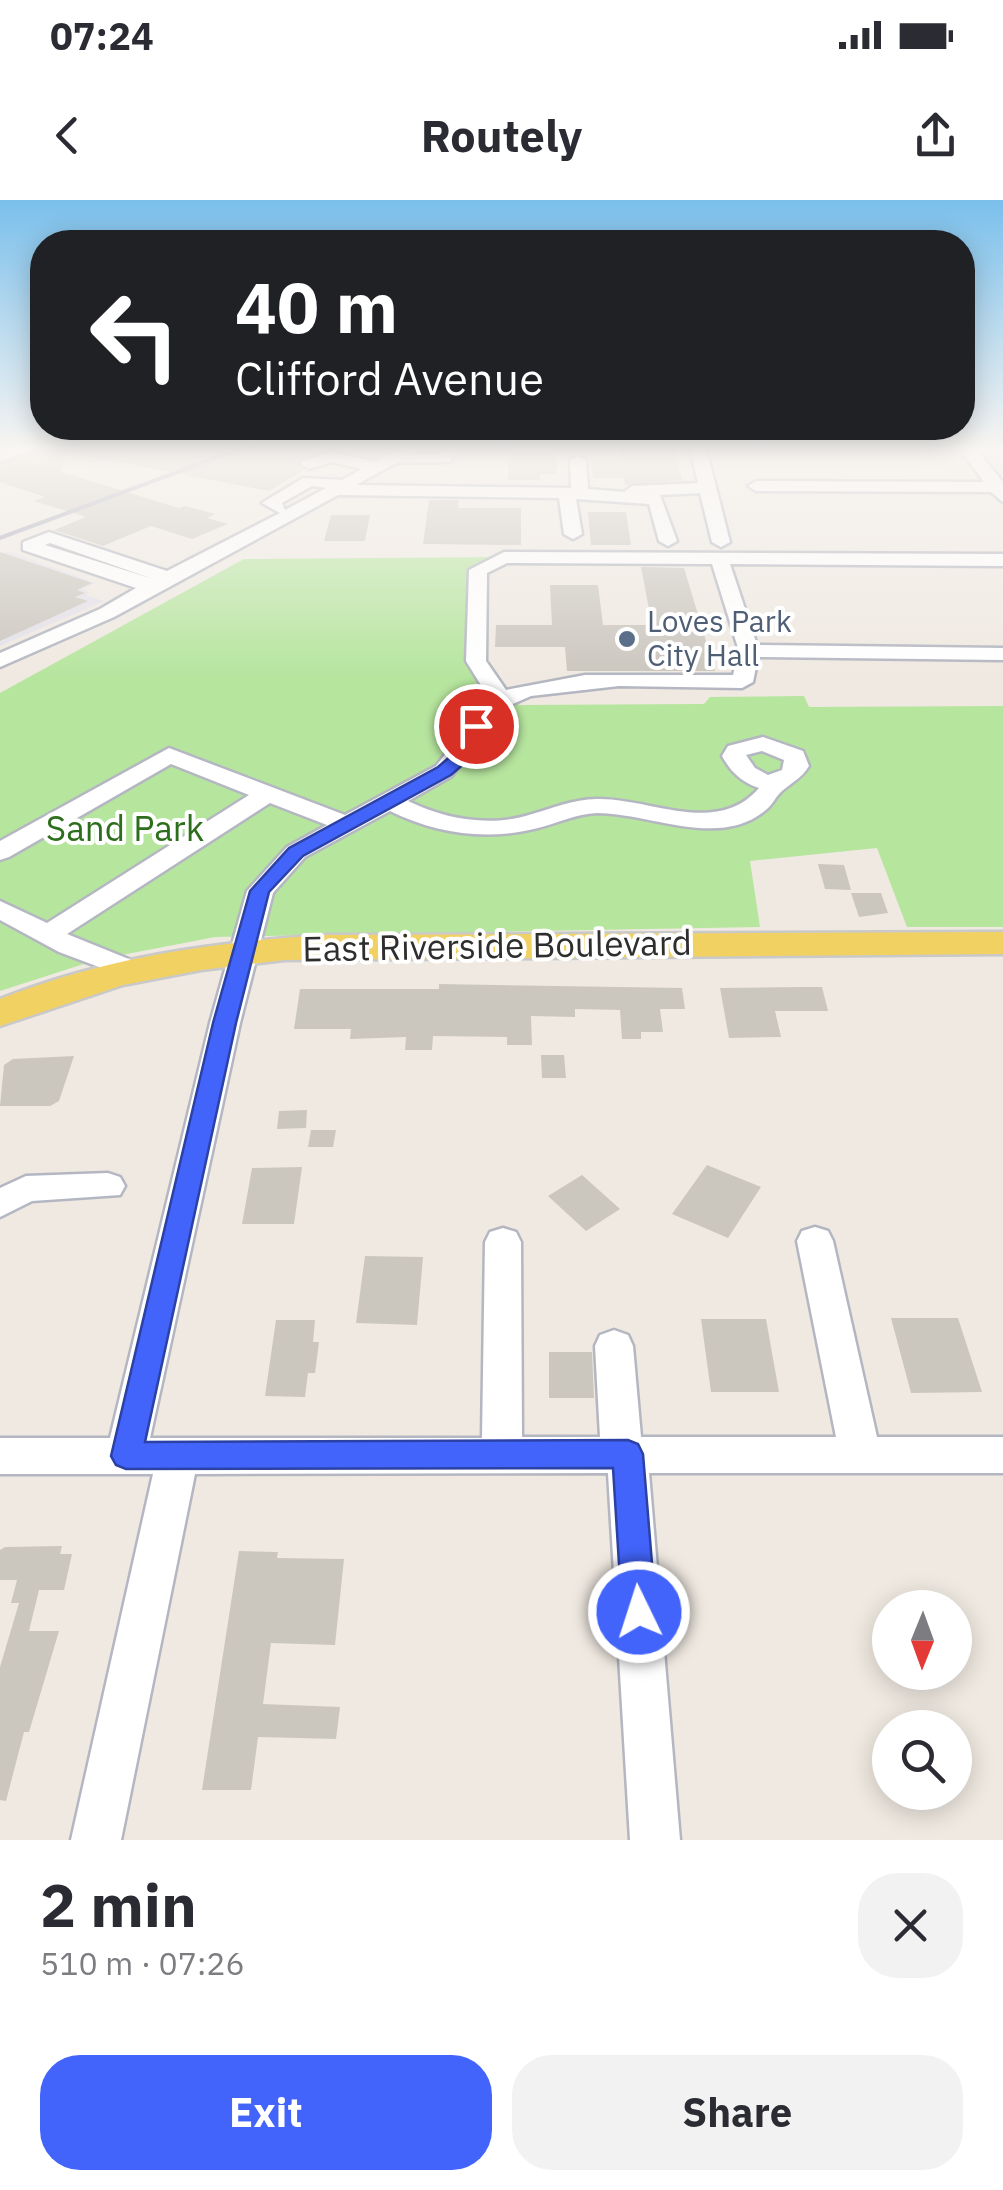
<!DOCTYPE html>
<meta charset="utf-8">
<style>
:root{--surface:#fff;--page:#f2f2f3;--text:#2b2b33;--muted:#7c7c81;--accent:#4264fb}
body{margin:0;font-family:"IBM Plex Sans",sans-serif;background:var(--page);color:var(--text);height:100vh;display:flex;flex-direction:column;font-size:38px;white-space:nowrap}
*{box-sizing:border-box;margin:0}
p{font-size:32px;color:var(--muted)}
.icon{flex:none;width:55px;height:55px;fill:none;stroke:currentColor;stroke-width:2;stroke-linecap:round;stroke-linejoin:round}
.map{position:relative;height:1640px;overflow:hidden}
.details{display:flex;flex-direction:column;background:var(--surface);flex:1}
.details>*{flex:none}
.hud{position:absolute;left:30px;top:30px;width:945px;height:210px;border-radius:40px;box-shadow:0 5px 25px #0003;background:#202124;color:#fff;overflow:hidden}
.needle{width:65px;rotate:181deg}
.tools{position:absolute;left:872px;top:1390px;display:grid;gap:20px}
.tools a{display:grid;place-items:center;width:100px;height:100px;border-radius:50%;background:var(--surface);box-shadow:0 5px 25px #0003;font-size:50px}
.pin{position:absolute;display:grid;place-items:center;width:85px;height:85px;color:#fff;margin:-42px;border:5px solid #fff;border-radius:50%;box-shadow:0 2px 10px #0007}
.me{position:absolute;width:110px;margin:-55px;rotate:356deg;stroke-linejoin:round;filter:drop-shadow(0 0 8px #0008)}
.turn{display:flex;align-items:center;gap:35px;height:210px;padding:0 40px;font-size:45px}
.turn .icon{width:130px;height:130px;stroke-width:2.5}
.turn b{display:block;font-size:70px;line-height:85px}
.round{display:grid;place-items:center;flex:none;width:105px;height:105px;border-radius:40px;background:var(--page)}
.head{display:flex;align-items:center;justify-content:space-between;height:170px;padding:0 40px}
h1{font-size:60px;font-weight:800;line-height:75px}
.cta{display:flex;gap:20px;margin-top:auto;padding:20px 40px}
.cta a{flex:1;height:115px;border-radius:40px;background:var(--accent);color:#fff;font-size:40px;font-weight:800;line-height:115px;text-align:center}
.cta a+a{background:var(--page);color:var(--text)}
.status{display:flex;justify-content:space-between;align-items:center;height:70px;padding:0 50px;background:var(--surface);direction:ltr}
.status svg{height:28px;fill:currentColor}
header{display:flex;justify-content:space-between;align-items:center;height:130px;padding:0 40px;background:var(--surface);font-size:45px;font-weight:800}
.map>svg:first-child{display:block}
.industrial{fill:#e3e1e8}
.green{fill:#b6e59e}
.building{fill:#cbc7bf}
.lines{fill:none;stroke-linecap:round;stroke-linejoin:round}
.minor-casing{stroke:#b4b7c1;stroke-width:5}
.major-casing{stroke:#c9c9c9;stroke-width:5}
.minor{fill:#fff;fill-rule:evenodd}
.major{fill:#f2d163;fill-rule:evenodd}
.rail{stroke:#a3a6b8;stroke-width:4}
.route{fill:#4264fb;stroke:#2b41a3;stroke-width:2.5}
.service-dot{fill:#5c6f8a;stroke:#fff;stroke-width:4}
.labels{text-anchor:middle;stroke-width:8;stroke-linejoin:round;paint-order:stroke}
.far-service-label{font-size:30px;fill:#4e5e75;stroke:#fff;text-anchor:start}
.park-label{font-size:35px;fill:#2c6e1b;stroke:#fff}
.street-label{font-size:35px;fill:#2e2e2e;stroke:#fff}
</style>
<div class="status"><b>07:24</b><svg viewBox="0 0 49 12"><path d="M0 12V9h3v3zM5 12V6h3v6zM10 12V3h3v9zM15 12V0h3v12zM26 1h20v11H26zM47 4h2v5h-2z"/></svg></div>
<header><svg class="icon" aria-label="back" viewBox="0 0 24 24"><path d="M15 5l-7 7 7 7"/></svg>Routely<svg class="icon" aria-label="share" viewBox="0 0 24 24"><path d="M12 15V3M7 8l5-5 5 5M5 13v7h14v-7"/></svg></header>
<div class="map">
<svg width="1003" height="1640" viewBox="0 0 1003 1640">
<rect width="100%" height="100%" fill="#efe9e1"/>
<polygon class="industrial" points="8,351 96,383 82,389 89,392 86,395 104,401 0,446 0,354"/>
<path class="green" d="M504,357L478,370C477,420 462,485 520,505L704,504L710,497L804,496L809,507L1003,506V727H907L877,648L750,661L760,727L215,737L96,760L0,791V493L244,359Z"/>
<g class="building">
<polygon points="40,248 67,248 61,272 179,308 185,306 215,314 207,318 228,324 192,339 151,326 103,346 54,330 86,317 34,301 45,297 0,282 0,265"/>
<polygon points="88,248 344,248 302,257 297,265 304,270 269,291 87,256"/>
<polygon points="619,248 674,248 682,280 625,285 624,278 593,278 591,259 621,259"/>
<polygon points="509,252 556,252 557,274 540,274 540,280 508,280"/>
<polygon points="429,300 459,300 458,308 521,308 521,345 423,344"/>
<polygon points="588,312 626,312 631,345 591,345"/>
<polygon points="331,315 370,315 365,341 324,341"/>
<polygon points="0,352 92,383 77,390 85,393 75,397 88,401 0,441"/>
<polygon points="641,367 684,368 715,471 567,471 565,447 495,447 496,425 552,425 550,385 598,385 603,425 652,425"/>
<polygon points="818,664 844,665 851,690 825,689"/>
<polygon points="851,693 881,693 888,713 859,717"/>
<polygon points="439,784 682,788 685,809 660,809 663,832 641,832 641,839 622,839 620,810 575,809 575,817 531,816 532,845 507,845 507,837 433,836 432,850 405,850 406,837 350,839 351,829 294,829 300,789 439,789"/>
<polygon points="802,787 822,787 828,811 775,811 781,837 729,838 720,788"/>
<polygon points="541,855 564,855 566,878 542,878"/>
<polygon points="74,856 59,901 50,906 0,906 4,865 13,859"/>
<polygon points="307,910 306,928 277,929 279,911"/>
<polygon points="311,930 336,930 333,947 308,947"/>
<polygon points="707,965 761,987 728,1038 672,1014"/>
<polygon points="302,967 294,1024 242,1024 252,968"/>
<polygon points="582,975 620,1009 586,1031 548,996"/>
<polygon points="365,1056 423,1057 417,1125 356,1123"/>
<polygon points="891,1118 958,1118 982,1192 911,1193"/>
<polygon points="701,1119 766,1119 779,1192 711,1192"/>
<polygon points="276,1120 315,1120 313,1142 319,1142 315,1173 308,1173 305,1197 265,1196"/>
<polygon points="549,1152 592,1152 594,1198 549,1198"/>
<polygon points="62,1346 60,1354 72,1354 64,1390 39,1390 29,1431 59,1431 29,1532 24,1532 6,1601 0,1600 0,1467 19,1403 11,1403 17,1380 0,1380 0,1350 5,1347"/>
<polygon points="239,1351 278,1352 277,1358 344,1359 335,1445 271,1443 263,1504 340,1507 336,1539 258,1537 251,1590 202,1590"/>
</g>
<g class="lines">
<g class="minor-casing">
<g id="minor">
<polygon points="13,248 36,248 0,262 0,252"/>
<path d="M400,248H419L412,254H439L443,248H459L450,262L396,263L356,285L571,288L570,260L578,255L586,260L588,289L624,292L632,286L698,283L690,248H706L730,342L721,347L712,342L700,293L660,295L677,341L668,346L659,341L649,304L576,299L582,334L573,339L564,334L559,298L338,295L114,417L0,467V453L100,409L136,388L23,350V342L49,332L167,371L280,313L262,303L303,278L342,280L362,269L332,262L309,269L301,264L303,261L331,252L375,262ZM312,286L326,288L285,310L282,303ZM50,343L153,379L45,345Z"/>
<polygon points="959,248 975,248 1003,282 1003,302 991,292 756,291 748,286 756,281 984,282"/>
<path d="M504,352L1003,354V366L730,364L757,445L1003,448V460L758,457L753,482L742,488L619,486L531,496L501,509L452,576L408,601C445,619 488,627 529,615C551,609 573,599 597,599C651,598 717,637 759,588C741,582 731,572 722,556L728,546L763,537L803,551L809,566C801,579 792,582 782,591C776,596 773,604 767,609C721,650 650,613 597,613C576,614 558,623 538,628C487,641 437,634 390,611L305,657L273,693L240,823L150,1238H482L485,1042L490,1032L503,1028L516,1032L521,1042L522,1237H600L595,1146L600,1135L614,1130L628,1135L633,1146L641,1237H836L797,1041L802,1031L815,1027L828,1031L833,1041L877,1237H1003V1273H649L680,1640H630L608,1273L195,1274L121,1640H71L153,1274H0V1238H110L210,823L247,691L287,647L327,625L270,603L67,734L141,764L145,770L141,776L131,779L59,752L0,720V701L47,723L249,595L171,564L9,657L0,660V641L169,548L345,615L436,566L489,498L466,461L469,370ZM507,363L712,364L739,451L733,475H585L506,490L486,461L487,373ZM762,551L784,560L782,570L768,575L755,568L746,555Z"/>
<polygon points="108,973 120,977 125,986 120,995 32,1001 0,1017 0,988 26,976"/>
</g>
</g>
<g class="major-casing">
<path id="major" d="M1003,732V754L284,760L201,770L123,785L0,826V799C105,757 214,742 326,735Z"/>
</g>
<use href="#minor" class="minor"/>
<use href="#major" class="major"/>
<polyline class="rail" points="0,338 242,248"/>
</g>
<linearGradient id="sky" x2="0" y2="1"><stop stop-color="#7abfeb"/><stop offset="0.52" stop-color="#f8f5f2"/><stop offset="1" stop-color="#f8f5f2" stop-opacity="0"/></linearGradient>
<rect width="1003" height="477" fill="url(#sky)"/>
<polygon class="route" points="476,521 485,526 467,561 451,575 303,656 269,692 236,823 145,1242 628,1240 638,1244 643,1254 656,1412 651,1424 639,1429 627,1424 622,1412 613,1268 126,1269 116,1265 111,1256 213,823 250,691 289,648 438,567 453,554 470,522"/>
<circle class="service-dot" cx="627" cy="439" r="10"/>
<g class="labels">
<g class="far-service-label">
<text x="647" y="432">Loves Park<tspan x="647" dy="34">City Hall</tspan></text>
</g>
<g class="park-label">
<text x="125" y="641">Sand Park</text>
</g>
<g class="street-label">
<text transform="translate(497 746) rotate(-1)" y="12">East Riverside Boulevard</text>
</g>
</g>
</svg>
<div class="tools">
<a><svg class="needle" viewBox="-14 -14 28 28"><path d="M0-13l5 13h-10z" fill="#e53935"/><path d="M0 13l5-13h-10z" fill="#7c7c81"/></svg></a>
<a><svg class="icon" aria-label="search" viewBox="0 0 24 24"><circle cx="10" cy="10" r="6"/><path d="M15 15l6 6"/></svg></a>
</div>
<div class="pin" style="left:476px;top:526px;background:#d93025"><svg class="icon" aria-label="arrive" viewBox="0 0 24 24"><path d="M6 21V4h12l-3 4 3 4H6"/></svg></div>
<svg class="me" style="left:639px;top:1412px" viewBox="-20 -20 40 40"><circle r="17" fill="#4264fb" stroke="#fff" stroke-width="3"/><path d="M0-11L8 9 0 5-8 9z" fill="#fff"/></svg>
<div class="hud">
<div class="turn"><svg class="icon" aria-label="left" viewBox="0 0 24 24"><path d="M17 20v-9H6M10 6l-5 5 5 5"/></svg><div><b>40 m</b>Clifford Avenue</div></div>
</div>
</div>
<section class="details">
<div class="head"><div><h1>2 min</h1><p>510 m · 07:26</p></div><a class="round"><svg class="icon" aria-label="close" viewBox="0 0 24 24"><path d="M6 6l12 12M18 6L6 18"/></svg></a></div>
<div class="cta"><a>Exit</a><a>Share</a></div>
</section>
